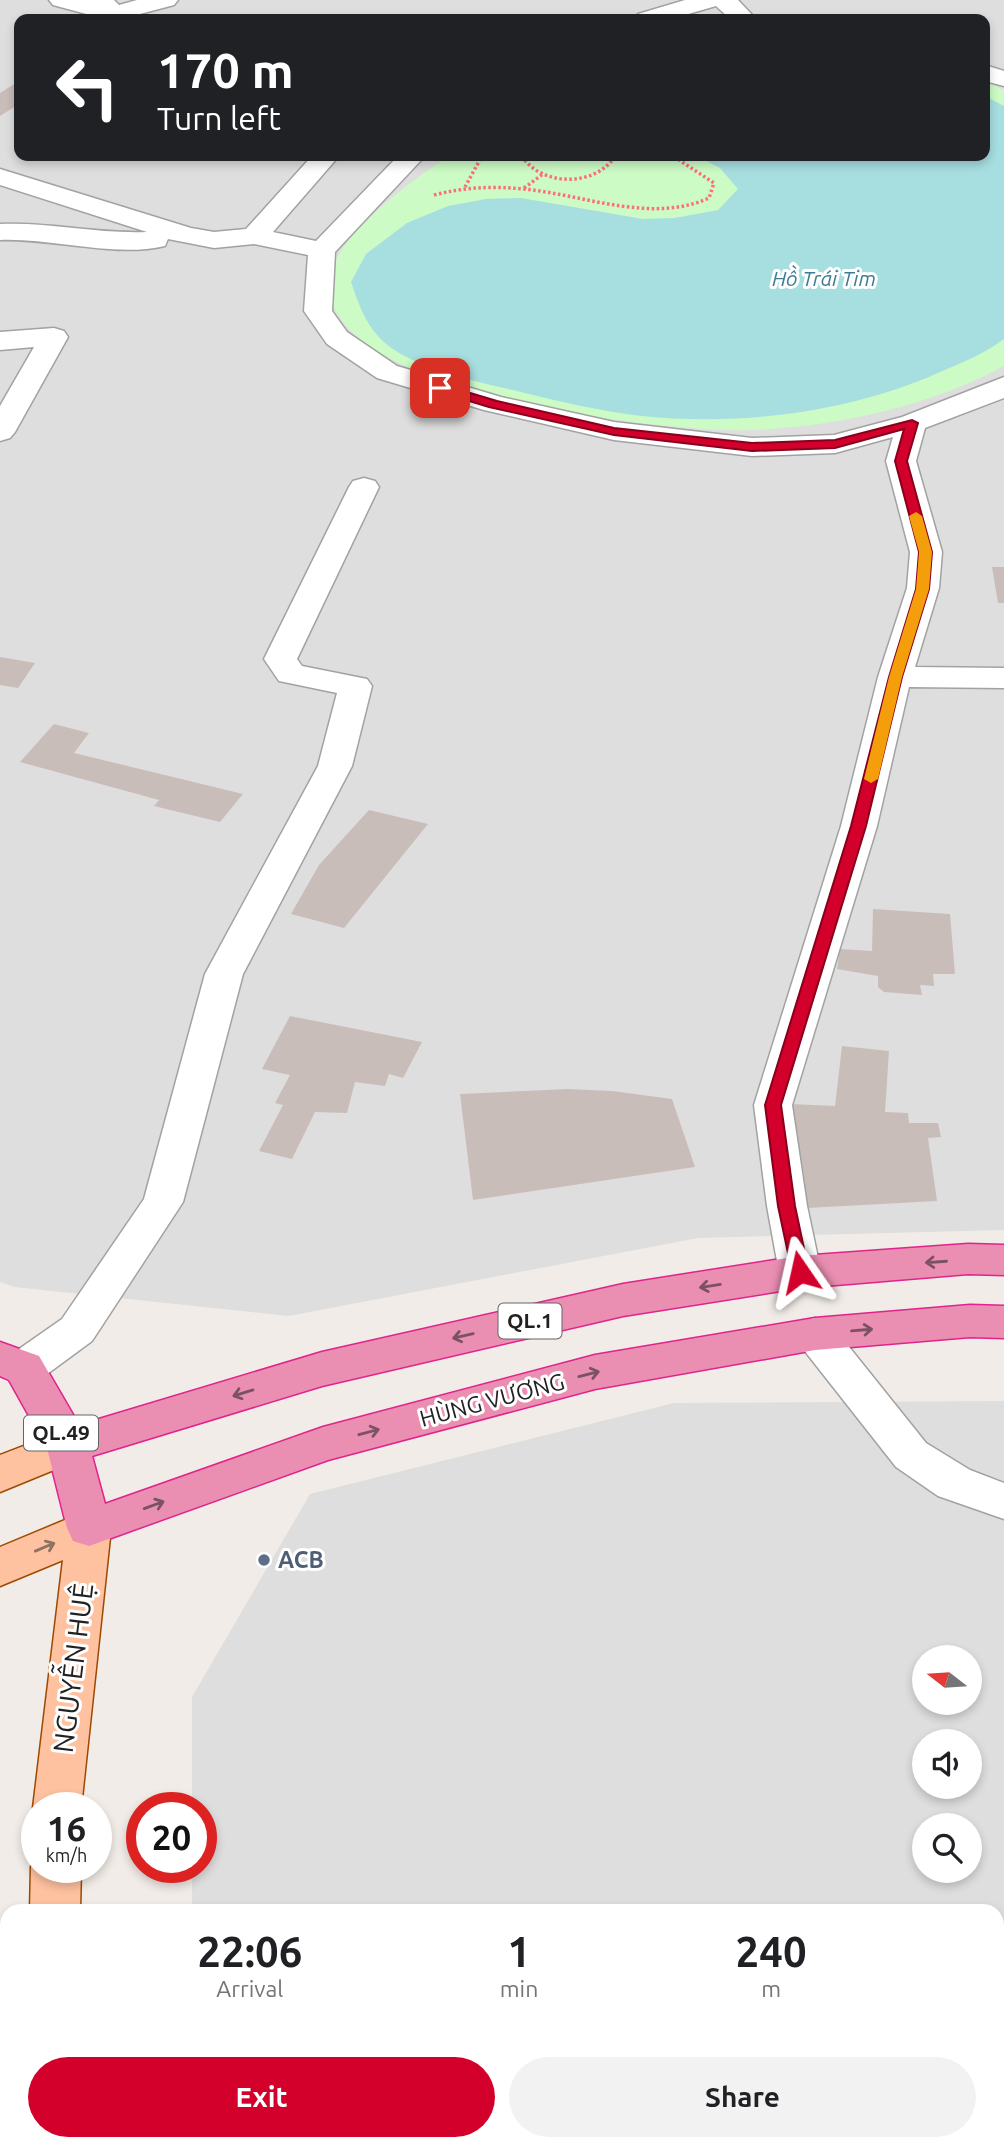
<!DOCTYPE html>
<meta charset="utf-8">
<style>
:root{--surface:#fff;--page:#f2f2f2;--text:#202124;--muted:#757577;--accent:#d2002b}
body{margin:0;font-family:Ubuntu,sans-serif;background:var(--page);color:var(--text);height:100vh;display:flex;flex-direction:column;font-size:26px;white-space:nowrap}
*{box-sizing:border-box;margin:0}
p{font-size:23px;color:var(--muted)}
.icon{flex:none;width:38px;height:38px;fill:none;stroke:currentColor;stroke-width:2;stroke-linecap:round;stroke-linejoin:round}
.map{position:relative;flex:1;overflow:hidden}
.sheet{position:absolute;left:0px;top:1904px;width:1004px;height:247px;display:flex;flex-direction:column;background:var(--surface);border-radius:21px 21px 0 0;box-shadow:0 4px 10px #0003}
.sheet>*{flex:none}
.banner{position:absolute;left:14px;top:14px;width:976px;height:147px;border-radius:14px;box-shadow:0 4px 10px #0003;background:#202124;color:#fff;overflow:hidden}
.needle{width:46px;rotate:287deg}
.tools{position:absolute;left:912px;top:1645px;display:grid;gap:14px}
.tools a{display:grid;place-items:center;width:70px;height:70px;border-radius:50%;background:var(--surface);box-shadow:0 4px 10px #0003;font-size:35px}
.speed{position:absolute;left:21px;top:1792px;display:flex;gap:14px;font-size:35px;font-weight:700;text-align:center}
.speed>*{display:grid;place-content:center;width:91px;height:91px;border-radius:50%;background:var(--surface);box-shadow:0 4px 10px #0003;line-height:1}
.speed small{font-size:18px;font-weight:400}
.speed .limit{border:10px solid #d22;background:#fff;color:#111}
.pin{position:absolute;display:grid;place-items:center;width:60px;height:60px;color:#fff;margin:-30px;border-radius:14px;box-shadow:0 4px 10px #0006}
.me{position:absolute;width:77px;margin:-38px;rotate:349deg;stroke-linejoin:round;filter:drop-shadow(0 0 5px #0008)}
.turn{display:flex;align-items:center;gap:24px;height:147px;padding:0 28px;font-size:32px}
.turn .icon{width:91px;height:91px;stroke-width:2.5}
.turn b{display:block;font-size:49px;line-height:60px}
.eta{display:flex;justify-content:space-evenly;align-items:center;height:119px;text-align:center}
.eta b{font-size:42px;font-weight:600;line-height:49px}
.cta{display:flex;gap:14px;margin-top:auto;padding:14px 28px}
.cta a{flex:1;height:80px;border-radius:42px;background:var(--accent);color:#fff;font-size:28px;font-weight:600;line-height:80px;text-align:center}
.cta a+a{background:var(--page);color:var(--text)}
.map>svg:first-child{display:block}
.residential{fill:#dfdede;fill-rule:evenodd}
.park{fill:#ccfbc5}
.water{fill:#a7dee0}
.building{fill:#c9bdba}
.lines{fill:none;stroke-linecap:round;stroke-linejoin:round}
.minor-casing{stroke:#a2a2a2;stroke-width:3}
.major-casing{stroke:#9e4900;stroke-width:3}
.highway-casing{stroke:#e0248b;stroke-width:3}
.path{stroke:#fd6d7b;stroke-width:3.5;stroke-dasharray:2.5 2.5;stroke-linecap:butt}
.minor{fill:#fff;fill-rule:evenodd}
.major{fill:#fec2a0;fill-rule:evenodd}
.highway{fill:#ea8eb2;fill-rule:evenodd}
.oneway{stroke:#7b5262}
.oneway2{stroke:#907260}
.route{fill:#d2002b;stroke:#88001c;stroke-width:2}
.slow{fill:#f59e0b}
.service-dot{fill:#5c6f8a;stroke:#fff;stroke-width:2.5}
.labels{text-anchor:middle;stroke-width:6;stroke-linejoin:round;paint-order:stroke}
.far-water-label{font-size:21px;font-style:italic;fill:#3f7b93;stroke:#fff}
.shield{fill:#fff;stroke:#646464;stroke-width:2}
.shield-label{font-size:21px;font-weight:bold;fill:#212121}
.street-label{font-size:23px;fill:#212121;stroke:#fff}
.service-label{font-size:23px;font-weight:bold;fill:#4e5e75;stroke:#fff;text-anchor:start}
.near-street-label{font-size:28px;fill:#212121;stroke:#fff}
</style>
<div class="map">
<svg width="1004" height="2150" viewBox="0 0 1004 2150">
<rect width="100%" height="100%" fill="#f1ece7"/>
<g class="residential">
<path d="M0,0H1004V1230L698,1238L289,1316L14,1287L0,1282ZM19,19H985V156H19Z"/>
<path d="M1004,1401V2150H192V2144H998V1911H192V1867H201V1808H192V1697L310,1494L674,1403ZM924,1657H970V1703H924ZM924,1741H970V1787H924ZM924,1825H970V1871H924Z"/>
</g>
<path class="park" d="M985,81L1004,90V366C930,406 838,426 755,430C676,434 315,395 330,279C335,234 414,179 449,156H985Z"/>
<path class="water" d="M985,96L1004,106V339C984,354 961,363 938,373C847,413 740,426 642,416C600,411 557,401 517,391C475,381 399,367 373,330C362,315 357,299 351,282L366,254L407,223L448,206L486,199L521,198L643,219L675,218L718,210L738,189L720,168L697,156H985Z"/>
<g class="building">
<polygon points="19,81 19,104 0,116 0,93"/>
<polygon points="992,567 1004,567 1004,603 998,603"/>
<polygon points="0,657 35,663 18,688 0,685"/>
<polygon points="54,724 89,733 74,753 243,794 220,822 154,806 159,800 20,762"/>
<polygon points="369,810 428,824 344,928 291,914 319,865"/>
<polygon points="873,909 950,914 955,974 933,974 934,986 920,985 922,995 884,992 878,987 878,976 837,969 840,949 872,951"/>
<polygon points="290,1016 422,1042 403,1078 389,1074 385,1086 355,1082 347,1113 315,1112 292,1159 259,1151 283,1105 275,1103 290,1075 262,1069"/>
<polygon points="842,1046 889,1051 885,1112 908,1113 909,1123 938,1123 941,1137 928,1138 937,1201 807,1208 790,1104 835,1106"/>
<polygon points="567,1089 612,1091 672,1099 695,1167 473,1200 460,1094"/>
</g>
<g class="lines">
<g class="minor-casing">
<g id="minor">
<polygon points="49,0 114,0 119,5 137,0 178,0 174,5 140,14 144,19 105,19 53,5"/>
<polygon points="685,0 738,0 756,19 730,19 716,6 671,19 634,19 638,14"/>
<polygon points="985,65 1004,71 1004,86 985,81"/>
<path d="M312,156H339L273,232L316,241L398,156H425L335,252L332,311L347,332L397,366L501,397L614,422L752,438L834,435L902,417L1004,377V398L925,428L916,461L942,552L939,588L915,667L1004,668V688L909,687L877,826L792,1105L807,1206L821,1272L815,1283L800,1288L785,1283L779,1272L767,1206L754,1105L841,826L878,677L907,588L910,552L886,461L893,437L835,453L752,456L614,440L484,410L377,378L327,344L304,311L308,255L254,244L214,248L168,239L165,246C114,258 53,238 0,240V224C50,222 98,234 147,232L0,185V169L191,228L214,232L246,229Z"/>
<polygon points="54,328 64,331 68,337 15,432 10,438 0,441 0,406 34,347 0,350 0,332"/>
<polygon points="364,478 375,481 379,487 297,659 302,666 367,679 372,686 352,766 243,974 183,1202 92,1341 39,1380 24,1385 9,1380 3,1368 9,1356 62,1319 144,1199 205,974 318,766 337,693 279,681 264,659 349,487 353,481"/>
<polygon points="815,1318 830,1323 926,1443 970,1470 1004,1483 1004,1519 938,1496 896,1467 800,1345 794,1334 800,1323"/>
</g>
</g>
<g class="major-casing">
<g id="major">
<polygon points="68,1429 83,1434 90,1446 83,1458 0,1492 0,1455"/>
<polygon points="89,1510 105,1515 111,1528 81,1808 37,1808 37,1817 33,1808 63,1560 0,1586 0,1547"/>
<polygon points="37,1855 37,1867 81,1867 80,1911 30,1911 31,1867"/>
<polygon points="25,2144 77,2144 78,2150 24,2150"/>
</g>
</g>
<g class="highway-casing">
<polygon id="highway" points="968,1244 1004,1245 1004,1275 968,1274 800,1288 623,1316 322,1386 92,1456 105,1504 323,1427 595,1355 815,1318 970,1305 1004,1306 1004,1338 970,1337 815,1350 595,1389 328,1460 89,1546 73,1541 67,1528 47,1448 9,1380 0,1376 0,1342 39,1356 79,1425 322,1352 623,1284 800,1256"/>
</g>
<g class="path">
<path d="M522,156C541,187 596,187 615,156"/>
<polyline points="465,187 482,156"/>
<polyline points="524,188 543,174"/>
<path d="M434,195C465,187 492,186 524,189C585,195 651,224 709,198L714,183L673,156"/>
</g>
<use href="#minor" class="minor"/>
<use href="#major" class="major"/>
<use href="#highway" class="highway"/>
</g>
<defs><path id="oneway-shaft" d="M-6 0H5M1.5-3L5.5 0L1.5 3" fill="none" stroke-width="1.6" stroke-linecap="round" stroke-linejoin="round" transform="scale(1.75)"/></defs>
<g class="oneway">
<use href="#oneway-shaft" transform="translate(936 1262) rotate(176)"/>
<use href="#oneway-shaft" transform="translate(710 1286) rotate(171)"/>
<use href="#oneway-shaft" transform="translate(862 1330) rotate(-5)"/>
<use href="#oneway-shaft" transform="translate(463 1336) rotate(167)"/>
<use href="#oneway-shaft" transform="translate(589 1374) rotate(-14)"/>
<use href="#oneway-shaft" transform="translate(243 1393) rotate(163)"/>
<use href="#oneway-shaft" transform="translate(369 1432) rotate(-15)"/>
<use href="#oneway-shaft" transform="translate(154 1505) rotate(-20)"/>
</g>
<use class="oneway2" href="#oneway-shaft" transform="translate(45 1547) rotate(-23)"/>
<polygon class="route" points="440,384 497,401 614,428 752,443 835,440 912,420 918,423 907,461 932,552 929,589 902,677 866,826 781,1105 795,1206 809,1272 806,1277 794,1277 792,1272 778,1206 765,1105 851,826 889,677 916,589 919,552 895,461 904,429 835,448 752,451 614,435 489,407 436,391 434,388"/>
<polygon class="slow" points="916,512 922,516 932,552 929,589 902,677 878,779 871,783 864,779 889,677 916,589 919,552 909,516"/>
<circle class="service-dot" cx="264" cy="1560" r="7"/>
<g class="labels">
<g class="far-water-label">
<text x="824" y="286">Hồ Trái Tim</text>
</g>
<g class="shield">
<rect x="498.5" y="1303.5" width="63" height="35" rx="5"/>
<rect x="24" y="1415.5" width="74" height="35" rx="5"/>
</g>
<g class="shield-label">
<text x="530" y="1328">QL.1</text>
<text x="61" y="1440">QL.49</text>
</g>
<g class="street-label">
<text transform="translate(492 1400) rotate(-15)" y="8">HÙNG VƯƠNG</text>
</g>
<g class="service-label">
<text x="278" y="1568">ACB</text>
</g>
<g class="near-street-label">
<text transform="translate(73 1668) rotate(-83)" y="10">NGUYỄN HUỆ</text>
</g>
</g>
</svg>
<div class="tools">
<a><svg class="needle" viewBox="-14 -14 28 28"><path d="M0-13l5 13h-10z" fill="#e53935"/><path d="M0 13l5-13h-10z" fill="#757577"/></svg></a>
<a><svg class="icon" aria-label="sound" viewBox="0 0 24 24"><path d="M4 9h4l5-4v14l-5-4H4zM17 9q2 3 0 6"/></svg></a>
<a><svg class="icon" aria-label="search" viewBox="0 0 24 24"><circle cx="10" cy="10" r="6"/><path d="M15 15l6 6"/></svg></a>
</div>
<div class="speed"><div>16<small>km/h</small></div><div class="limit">20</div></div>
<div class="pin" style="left:440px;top:388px;background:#d93025"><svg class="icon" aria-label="arrive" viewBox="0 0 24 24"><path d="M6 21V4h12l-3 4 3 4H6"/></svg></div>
<svg class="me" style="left:800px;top:1272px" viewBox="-20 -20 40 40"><path d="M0-17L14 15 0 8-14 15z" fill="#d2002b" stroke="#fff" stroke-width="4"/></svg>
<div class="banner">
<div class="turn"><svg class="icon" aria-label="left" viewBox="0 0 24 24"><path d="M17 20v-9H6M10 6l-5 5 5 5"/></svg><div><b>170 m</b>Turn left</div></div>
</div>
<section class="sheet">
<div class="eta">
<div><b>22:06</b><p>Arrival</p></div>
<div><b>1</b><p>min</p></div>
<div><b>240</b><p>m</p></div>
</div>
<div class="cta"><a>Exit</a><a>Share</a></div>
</section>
</div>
